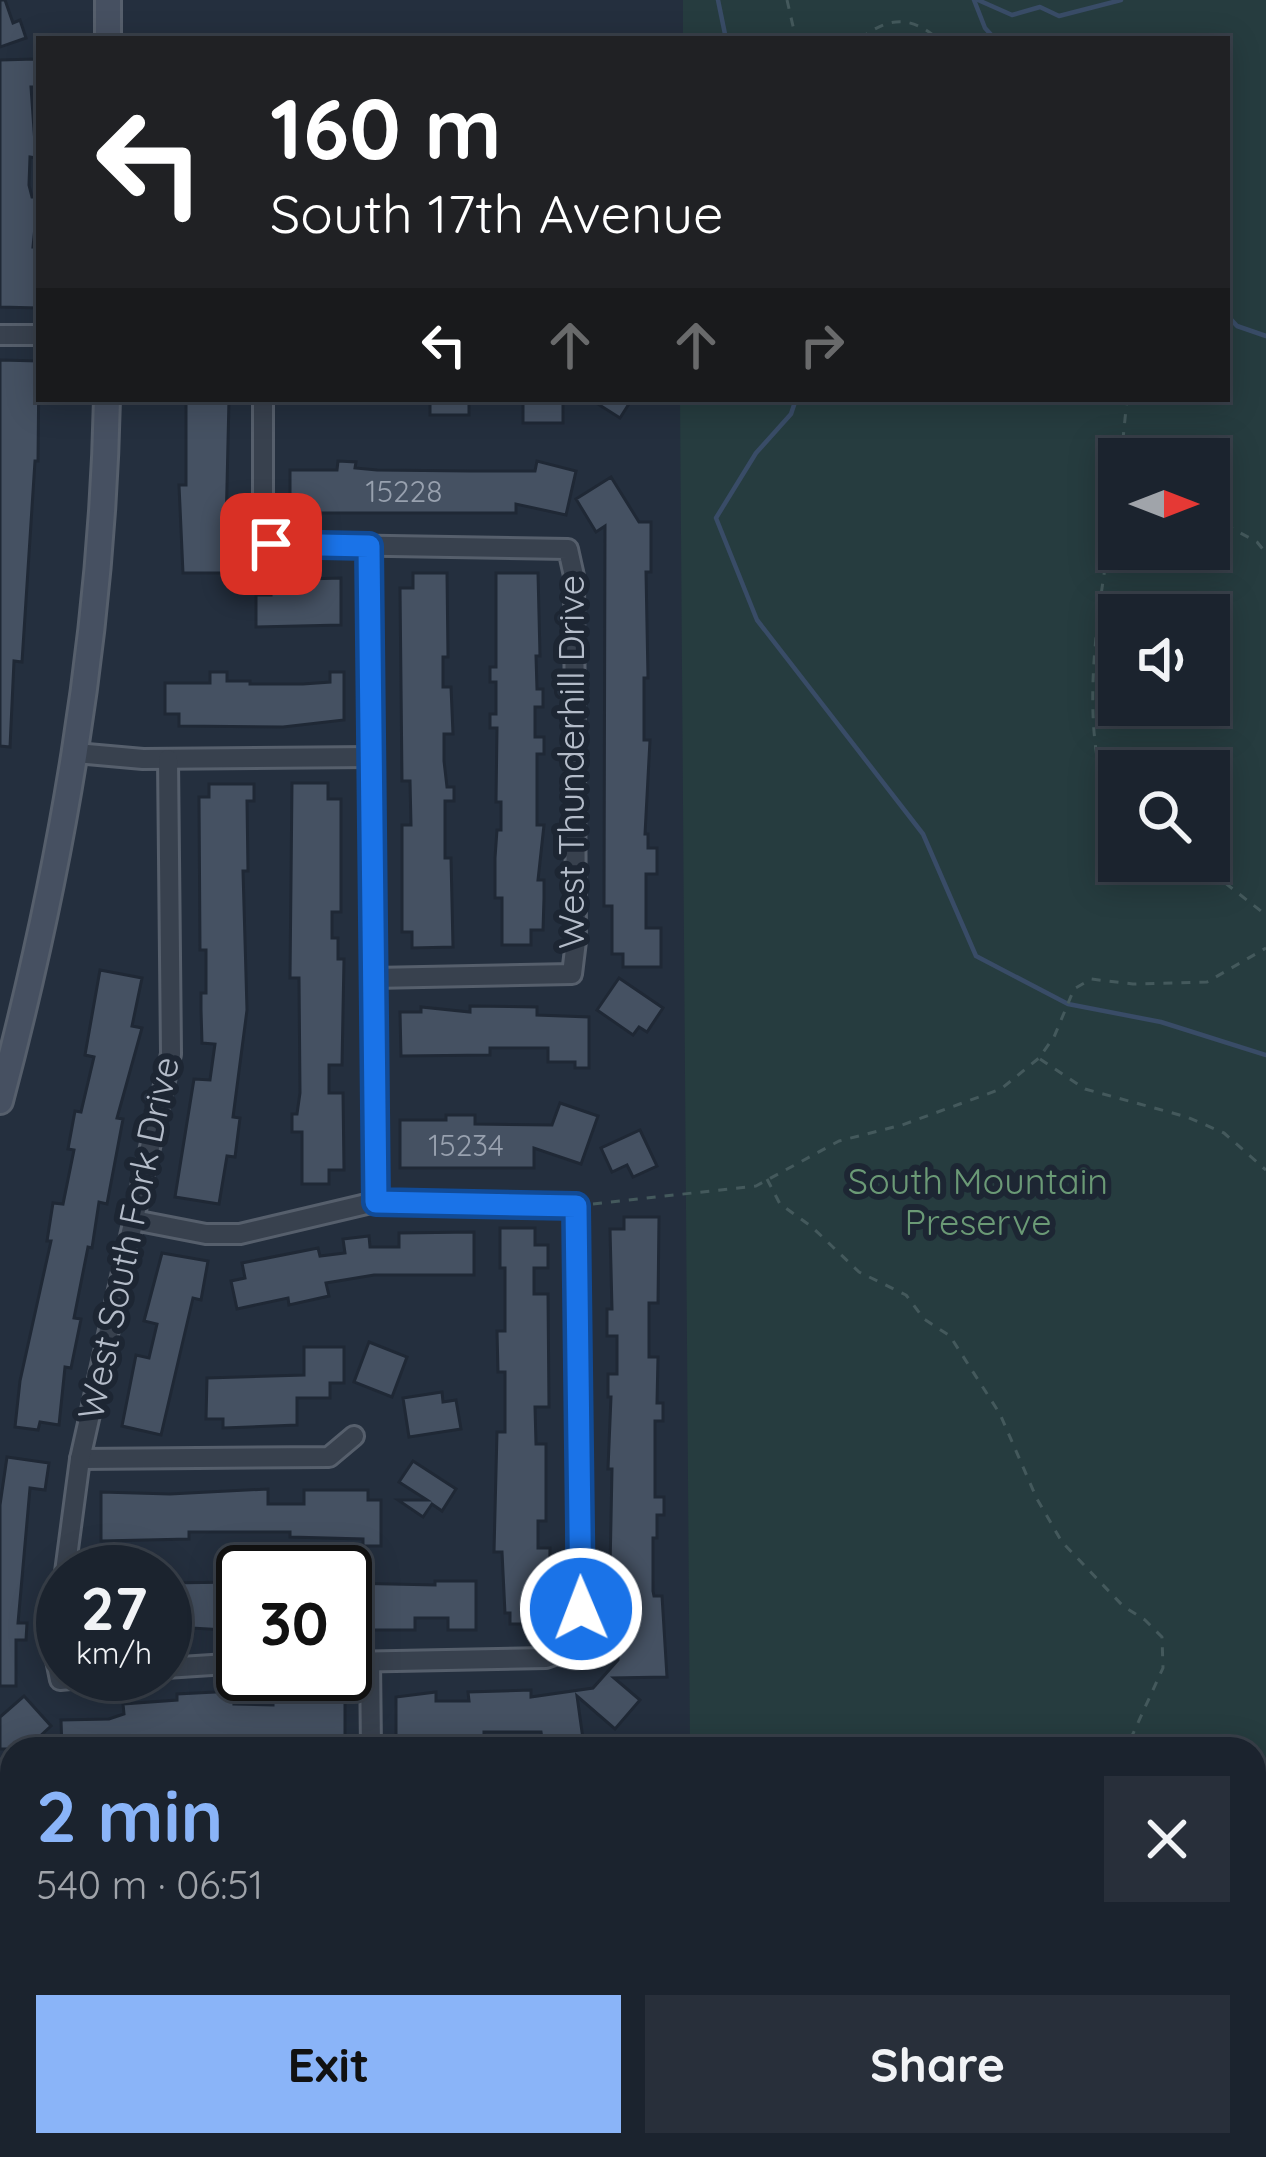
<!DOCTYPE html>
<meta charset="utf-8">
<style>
:root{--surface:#1b232e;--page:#282f3a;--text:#f1f3f6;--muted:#a0a4aa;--line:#39404a;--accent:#8ab4f8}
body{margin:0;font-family:Quicksand,sans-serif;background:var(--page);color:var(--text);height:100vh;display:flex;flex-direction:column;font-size:45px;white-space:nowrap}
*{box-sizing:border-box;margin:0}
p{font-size:39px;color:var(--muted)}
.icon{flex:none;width:66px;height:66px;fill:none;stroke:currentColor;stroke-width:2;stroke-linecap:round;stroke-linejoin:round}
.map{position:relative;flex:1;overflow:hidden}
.panel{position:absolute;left:0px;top:1737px;width:1266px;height:420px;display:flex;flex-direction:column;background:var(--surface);border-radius:36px 36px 0 0;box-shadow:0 6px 30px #0003,0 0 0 3px var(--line)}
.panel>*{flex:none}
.hud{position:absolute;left:36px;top:36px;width:1194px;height:366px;border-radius:0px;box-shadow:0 6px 30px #0003,0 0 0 3px var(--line);background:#202124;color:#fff;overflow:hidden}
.needle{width:78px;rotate:90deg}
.tools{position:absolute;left:1098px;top:438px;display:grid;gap:24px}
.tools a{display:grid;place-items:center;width:132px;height:132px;border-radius:0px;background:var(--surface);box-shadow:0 6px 30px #0003,0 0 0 3px var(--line);font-size:60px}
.speed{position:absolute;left:36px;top:1545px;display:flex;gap:24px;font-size:60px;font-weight:700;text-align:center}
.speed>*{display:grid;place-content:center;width:156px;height:156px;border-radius:50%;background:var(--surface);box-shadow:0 6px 30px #0003,0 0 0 3px var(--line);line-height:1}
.speed small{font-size:30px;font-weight:400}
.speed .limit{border:6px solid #111;border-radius:18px;background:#fff;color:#111}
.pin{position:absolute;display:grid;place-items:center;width:102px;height:102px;color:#fff;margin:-51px;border-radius:24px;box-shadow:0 6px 18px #0006}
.me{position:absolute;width:132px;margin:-66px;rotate:359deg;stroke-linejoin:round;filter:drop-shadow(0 0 9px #0008)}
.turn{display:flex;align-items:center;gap:42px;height:252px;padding:0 36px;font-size:54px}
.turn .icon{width:156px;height:156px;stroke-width:2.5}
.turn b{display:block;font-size:84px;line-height:102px}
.lanes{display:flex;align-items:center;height:114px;padding:0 36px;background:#0003;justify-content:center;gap:60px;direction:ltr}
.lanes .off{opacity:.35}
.round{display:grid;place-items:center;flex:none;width:126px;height:126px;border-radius:0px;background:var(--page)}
.head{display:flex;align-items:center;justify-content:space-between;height:204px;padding:0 36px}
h1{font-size:72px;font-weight:700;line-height:90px;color:var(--accent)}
.primary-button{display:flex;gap:24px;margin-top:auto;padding:24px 36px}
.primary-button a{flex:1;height:138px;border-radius:0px;background:var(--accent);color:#111;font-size:48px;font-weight:700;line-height:138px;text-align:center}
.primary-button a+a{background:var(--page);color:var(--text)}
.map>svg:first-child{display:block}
.green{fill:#263c3f;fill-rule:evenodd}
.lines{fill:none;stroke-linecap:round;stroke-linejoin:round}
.stream{stroke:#394c67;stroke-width:4.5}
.building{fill:#455162;stroke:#1f2835;stroke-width:3}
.street-casing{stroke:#565f6c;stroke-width:24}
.secondary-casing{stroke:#565f6c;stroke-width:30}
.path{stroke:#44595c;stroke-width:3;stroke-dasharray:9 9;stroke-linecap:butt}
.street{stroke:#38414e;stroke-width:18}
.secondary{stroke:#465061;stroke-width:24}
.route-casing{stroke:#114b97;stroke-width:30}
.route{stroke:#1a73e8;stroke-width:21}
.labels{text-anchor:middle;stroke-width:12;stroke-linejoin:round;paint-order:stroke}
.number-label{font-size:30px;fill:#98a1af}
.street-label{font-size:36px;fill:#b4bcc9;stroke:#1d2633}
.park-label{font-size:36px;fill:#6b9a76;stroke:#1d2633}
</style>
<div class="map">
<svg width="1266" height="2157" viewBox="0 0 1266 2157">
<rect width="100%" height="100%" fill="#242f3e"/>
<path class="green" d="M683,0H1266V2157H693V2145H1254V1749H690L680,399H1227V39H683ZM1119,459H1209V549H1119ZM1119,615H1209V705H1119ZM1119,771H1209V861H1119Z"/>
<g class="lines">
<g class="stream">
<polyline points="718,0 726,39"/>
<polyline points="974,0 985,28 995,39"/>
<polyline points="978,0 1012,15 1040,7 1059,16 1121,0"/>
<polyline points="1227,315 1237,326 1266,336"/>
<polyline points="796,399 791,414 756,453 716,518 757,620 923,834 976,956 1068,1004 1161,1022 1266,1055"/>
</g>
</g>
<g class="building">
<polygon points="0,0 5,0 13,23 20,20 26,38 0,47"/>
<polygon points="35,59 39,87 31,87 36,158 30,157 29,185 32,197 38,197 33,247 39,247 39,308 0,307 0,60"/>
<polygon points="0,360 39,361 38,461 35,461 22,662 14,661 10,747 0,746"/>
<polygon points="186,399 229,399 225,573 183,573 179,485 186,485"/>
<rect x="430" y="399" width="39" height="16"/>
<rect x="523" y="399" width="40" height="24"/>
<polygon points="590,399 632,399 620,418"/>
<polygon points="338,461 356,462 355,468 377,470 470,471 535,471 537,461 576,471 566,515 516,504 516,513 290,513 290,470 337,470"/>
<polygon points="611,477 639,522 651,522 651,572 646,572 648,678 644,678 644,740 650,740 645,834 648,834 648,848 657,848 657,874 646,874 646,928 661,928 661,967 623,967 623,954 612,954 612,906 604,906 605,526 596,532 576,499"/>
<polygon points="413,573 447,573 448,657 443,657 443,687 451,687 453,734 444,734 444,761 447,787 454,787 454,801 445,801 445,858 451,858 453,947 412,948 412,932 402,932 402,825 411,825 410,781 402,781 400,588 413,588"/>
<polygon points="496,573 538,573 540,656 536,656 537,689 543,689 543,707 535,707 535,737 544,737 544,754 537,754 537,825 544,825 538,880 544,880 544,898 543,930 531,930 531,945 502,945 502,898 495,898 495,858 497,830 501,830 501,802 496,802 497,728 490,728 490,714 496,714 496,682 490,682 490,667 496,667"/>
<polygon points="341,578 341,625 256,627 256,595 271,595 271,580"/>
<polygon points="210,672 227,672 227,681 250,681 250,684 303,684 330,682 330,672 344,672 344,720 283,727 179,726 179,714 165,714 165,683 210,683"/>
<polygon points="292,783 328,783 328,799 341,799 341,912 332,912 332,938 338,938 338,959 344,959 342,1065 329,1065 329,1093 343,1093 344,1170 329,1170 329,1184 302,1184 302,1132 292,1132 292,1114 297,1114 300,1093 299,978 290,978"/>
<polygon points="209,784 254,784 254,801 247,801 248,871 243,871 247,1010 233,1117 240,1118 235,1157 227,1156 219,1204 175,1197 194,1079 210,1080 215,1044 202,1043 201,1010 201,993 206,993 206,950 200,950 199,797 209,797"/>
<polygon points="100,970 142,978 132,1026 142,1028 117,1118 123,1119 107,1204 99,1202 92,1248 88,1247 74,1318 81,1319 71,1368 65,1367 59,1425 40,1422 38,1430 15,1427 20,1381 51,1241 47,1241 53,1203 63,1204 74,1150 68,1149 75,1111 81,1112 94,1057 85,1055"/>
<polygon points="619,978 663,1008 647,1032 639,1027 633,1035 597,1010"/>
<polygon points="470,1006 537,1007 537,1015 589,1017 589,1068 575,1068 575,1062 548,1062 548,1048 490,1048 490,1055 401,1056 400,1012 421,1012 421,1007 470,1012"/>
<polygon points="560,1103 598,1116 581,1164 534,1148 534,1168 400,1168 400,1120 446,1120 446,1115 475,1115 475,1124 552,1125"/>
<polygon points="640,1130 657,1166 633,1177 627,1165 612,1172 601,1148"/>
<polygon points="624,1217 659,1217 658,1303 649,1303 649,1357 658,1357 657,1403 663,1403 663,1421 655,1421 655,1497 664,1497 664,1515 657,1515 657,1538 653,1538 653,1591 654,1596 662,1596 667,1677 614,1678 640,1700 615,1729 577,1696 583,1739 543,1745 541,1732 484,1732 484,1739 396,1743 396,1697 436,1692 436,1701 469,1701 468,1692 531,1690 531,1697 593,1688 618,1660 618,1616 613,1616 613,1569 610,1569 612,1469 608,1469 611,1397 608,1397 608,1374 617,1374 617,1336 607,1336 607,1309 612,1309 610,1229 624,1229"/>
<polygon points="500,1228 535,1228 535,1245 548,1245 548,1268 534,1268 534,1294 548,1294 549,1407 535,1407 536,1444 546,1444 546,1521 538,1521 538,1548 550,1548 549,1624 510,1624 510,1613 505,1613 502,1552 494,1552 497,1432 505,1432 505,1372 498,1372 497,1331 505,1331 505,1268 500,1268"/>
<polygon points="474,1232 474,1275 374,1275 326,1283 329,1296 289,1305 288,1298 237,1309 231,1281 245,1278 242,1263 318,1248 320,1256 345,1253 343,1239 369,1236 370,1247 399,1247 399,1233"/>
<polygon points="162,1253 208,1261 201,1300 193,1298 161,1435 122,1426 136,1355 149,1358 157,1324 144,1321"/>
<polygon points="369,1342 407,1357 392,1397 354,1382"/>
<polygon points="304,1347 344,1347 344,1383 330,1383 330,1398 297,1398 297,1425 223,1428 223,1419 206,1419 207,1378 304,1375"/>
<polygon points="442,1392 443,1402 456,1400 461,1429 409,1437 403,1398"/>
<polygon points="7,1457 49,1463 45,1490 30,1488 18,1623 27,1623 26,1640 16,1640 16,1686 0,1686 0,1505"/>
<polygon points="413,1461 456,1489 442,1511 432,1504 423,1517 398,1500 427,1500 399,1482"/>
<polygon points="268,1489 268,1504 304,1504 304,1490 368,1490 368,1500 381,1500 381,1546 363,1546 363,1539 290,1537 290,1532 189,1532 189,1539 101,1541 101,1492 170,1494"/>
<polygon points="435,1581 476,1581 476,1630 448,1630 448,1618 415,1618 415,1630 345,1630 345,1583 435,1585"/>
<polygon points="240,1582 241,1631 193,1628 193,1633 170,1634 169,1625 165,1626 165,1583"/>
<polygon points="329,1690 329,1702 345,1702 345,1744 213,1742 154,1749 62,1749 61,1720 109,1719 124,1714 123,1704 177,1700 177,1694 235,1691 234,1704 273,1705 273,1692"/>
<polygon points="24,1696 51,1726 26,1749 0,1749 0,1717"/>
</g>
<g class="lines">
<g class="street-casing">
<g id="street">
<polyline points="0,335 39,335"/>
<polyline points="263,399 263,522 271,544 568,549 574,576 576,941 572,974 373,978"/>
<polyline points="369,546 375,1202"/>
<polyline points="76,753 143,759 371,757"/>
<polyline points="134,1220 206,1234 240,1234 375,1202 576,1206 578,1647 546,1658 345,1662"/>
<polyline points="80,1459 329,1457 354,1436"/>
<polyline points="65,1572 80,1459 171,1054 168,759"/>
<polyline points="63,1584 54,1650 60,1680 125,1674"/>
<polyline points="370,1662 371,1749"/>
<polyline points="165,1668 243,1663"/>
<polyline points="0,1931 12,1930"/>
<polyline points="70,2145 70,2157"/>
<polyline points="273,2157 273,2145"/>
<polyline points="474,2157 474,2145"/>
</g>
</g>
<g class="secondary-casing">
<g id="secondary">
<polyline points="108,0 108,39"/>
<path d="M0,1101C61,871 102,638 107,399"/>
</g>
</g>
<g class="path">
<polyline points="787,0 796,39"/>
<path d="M860,39C888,17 910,15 938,39"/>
<polyline points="1125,442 1141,459"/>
<polyline points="1121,459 1127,399"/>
<path d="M1119,477C1107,565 1083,668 1097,757C1099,773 1109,785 1119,797"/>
<polyline points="1209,516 1257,542 1266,553"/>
<polyline points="1197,861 1266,915"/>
<polyline points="1040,1059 1085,1089 1187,1117 1224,1133 1266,1170"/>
<polyline points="767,1179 780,1204 812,1227 859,1272 906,1295 924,1319 950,1336 1000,1414 1037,1499 1062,1542 1123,1606 1145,1620 1162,1637 1163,1668 1126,1749"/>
<polyline points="593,1204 756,1186 839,1141 902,1125 1001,1089 1039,1058 1054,1037 1074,989 1091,979 1133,984 1207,982 1266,948"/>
<polyline points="990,2145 997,2157"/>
</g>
<use href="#street" class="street"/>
<use href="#secondary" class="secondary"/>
</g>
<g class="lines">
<g class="route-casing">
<polyline id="route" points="271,544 369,546 376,1202 576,1206 581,1609"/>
</g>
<use href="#route" class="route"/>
</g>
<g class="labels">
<g class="number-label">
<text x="404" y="502">15228</text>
<text x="466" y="1156">15234</text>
</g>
<g class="street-label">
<text transform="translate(571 762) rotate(-90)" y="13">West Thunderhill Drive</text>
<text transform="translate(128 1238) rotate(-78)" y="13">West South Fork Drive</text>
</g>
<g class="park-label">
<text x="978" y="1194">South Mountain<tspan x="978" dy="41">Preserve</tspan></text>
</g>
</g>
</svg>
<div class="tools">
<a><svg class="needle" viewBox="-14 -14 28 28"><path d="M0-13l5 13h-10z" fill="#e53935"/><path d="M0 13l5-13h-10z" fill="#a0a4aa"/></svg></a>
<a><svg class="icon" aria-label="sound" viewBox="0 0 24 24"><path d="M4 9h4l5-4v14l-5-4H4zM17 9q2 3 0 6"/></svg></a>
<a><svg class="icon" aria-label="search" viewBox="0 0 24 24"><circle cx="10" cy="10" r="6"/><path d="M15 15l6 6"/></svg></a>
</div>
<div class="speed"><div>27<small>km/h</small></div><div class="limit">30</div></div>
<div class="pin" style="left:271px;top:544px;background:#d93025"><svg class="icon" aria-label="arrive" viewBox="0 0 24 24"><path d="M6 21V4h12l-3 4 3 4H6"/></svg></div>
<svg class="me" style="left:581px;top:1609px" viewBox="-20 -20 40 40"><circle r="17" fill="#1a73e8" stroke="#fff" stroke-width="3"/><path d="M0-11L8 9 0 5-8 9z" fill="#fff"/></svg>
<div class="hud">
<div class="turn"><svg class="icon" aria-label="left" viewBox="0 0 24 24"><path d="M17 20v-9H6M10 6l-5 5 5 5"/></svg><div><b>160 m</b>South 17th Avenue</div></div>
<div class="lanes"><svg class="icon" aria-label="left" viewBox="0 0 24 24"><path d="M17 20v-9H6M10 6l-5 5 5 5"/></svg><svg class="icon off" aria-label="ahead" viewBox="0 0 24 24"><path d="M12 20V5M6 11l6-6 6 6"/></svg><svg class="icon off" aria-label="ahead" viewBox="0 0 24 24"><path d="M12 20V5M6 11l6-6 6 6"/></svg><svg class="icon off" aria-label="right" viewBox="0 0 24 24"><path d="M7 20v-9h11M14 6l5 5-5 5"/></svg></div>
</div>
<section class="panel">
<div class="head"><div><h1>2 min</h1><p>540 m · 06:51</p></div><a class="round"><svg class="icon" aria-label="close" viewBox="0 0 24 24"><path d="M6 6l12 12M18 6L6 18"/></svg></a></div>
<div class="primary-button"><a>Exit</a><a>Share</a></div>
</section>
</div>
